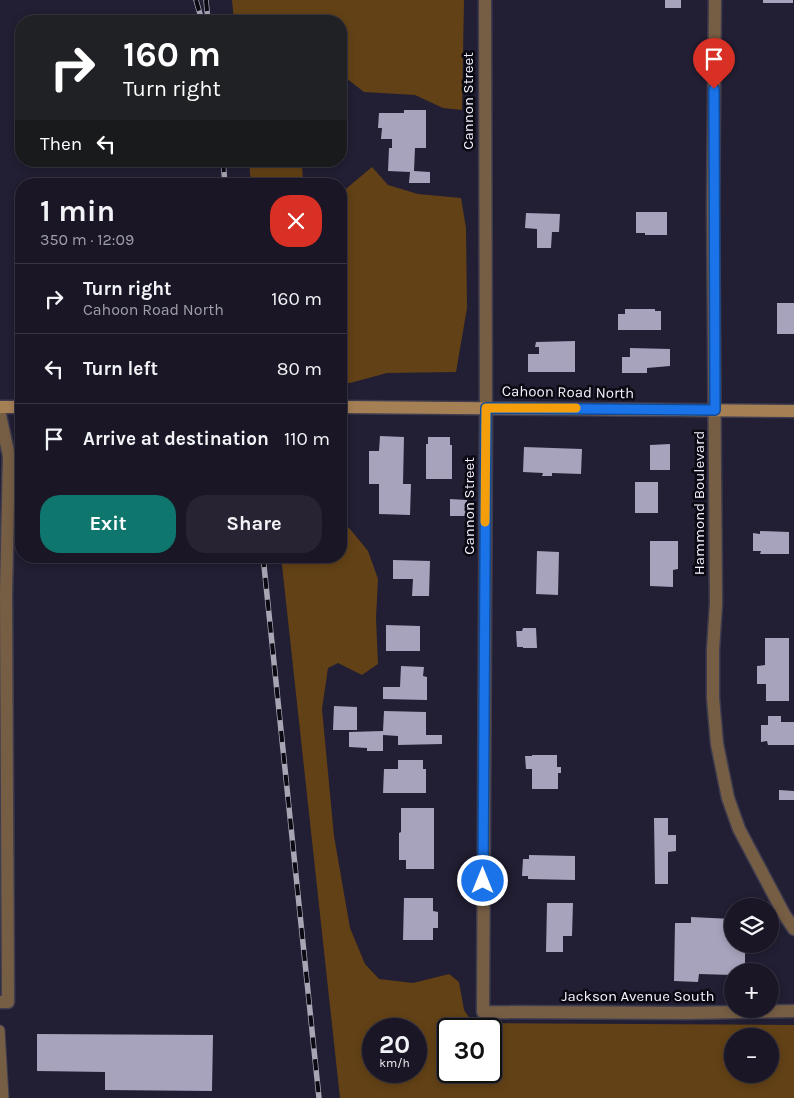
<!DOCTYPE html>
<meta charset="utf-8">
<style>
:root{--surface:#1a1626;--page:#272332;--text:#f1f3f6;--muted:#9f9fa7;--line:#383543;--accent:#0f766e}
body{margin:0;font-family:Karla,sans-serif;background:var(--page);color:var(--text);height:100vh;display:flex;flex-direction:column;font-size:19px;white-space:nowrap}
*{box-sizing:border-box;margin:0}
p{font-size:16px;color:var(--muted)}
.icon{flex:none;width:28px;height:28px;fill:none;stroke:currentColor;stroke-width:2;stroke-linecap:round;stroke-linejoin:round}
.map{position:relative;flex:1;overflow:hidden}
.side{position:absolute;left:15px;top:178px;width:332px;height:385px;display:flex;flex-direction:column;background:var(--surface);border-radius:20px;box-shadow:0 2px 8px #0003,0 0 0 1px var(--line)}
.side>*{flex:none}
.guide{position:absolute;left:15px;top:15px;width:332px;height:152px;border-radius:20px;box-shadow:0 2px 8px #0003,0 0 0 1px var(--line);background:#202124;color:#fff;overflow:hidden}
.tools{position:absolute;left:724px;top:898px;display:grid;gap:10px}
.tools a{display:grid;place-items:center;width:55px;height:55px;border-radius:50%;background:var(--surface);box-shadow:0 2px 8px #0003,0 0 0 1px var(--line);font-size:25px}
.speed{position:absolute;left:362px;top:1018px;display:flex;gap:10px;font-size:25px;font-weight:700;text-align:center}
.speed>*{display:grid;place-content:center;width:65px;height:65px;border-radius:50%;background:var(--surface);box-shadow:0 2px 8px #0003,0 0 0 1px var(--line);line-height:1}
.speed small{font-size:12px;font-weight:400}
.speed .limit{border:2px solid #111;border-radius:8px;background:#fff;color:#111}
.pin{position:absolute;display:grid;place-items:center;width:42px;height:42px;color:#fff;margin:-51px -21px;border-radius:50% 50% 50% 0;rotate:-45deg;box-shadow:0 0 5px #0007}
.pin .icon{rotate:45deg}
.me{position:absolute;width:55px;margin:-28px;rotate:0deg;stroke-linejoin:round;filter:drop-shadow(0 0 4px #0008)}
.turn{display:flex;align-items:center;gap:18px;height:105px;padding:0 25px;font-size:22px}
.turn .icon{width:65px;height:65px;stroke-width:2.5}
.turn b{display:block;font-size:35px;line-height:42px}
.then{display:flex;align-items:center;height:48px;padding:0 25px;background:#0003;gap:10px;font-size:19px}
.round{display:grid;place-items:center;flex:none;width:52px;height:52px;border-radius:20px;background:var(--page)}
.summary{display:flex;align-items:center;justify-content:space-between;height:85px;padding:0 25px}
h1{font-size:30px;font-weight:700;line-height:38px}
.action{display:flex;gap:10px;margin-top:auto;padding:10px 25px}
.action a{flex:1;height:58px;border-radius:20px;background:var(--accent);color:#fff;font-size:20px;font-weight:700;line-height:58px;text-align:center}
.action a+a{background:var(--page);color:var(--text)}
ul{padding:0;list-style:none}
li{display:flex;align-items:center;gap:15px;height:70px;padding:0 25px;border-top:1px solid var(--line)}
li div{flex:1}
li b{display:block;font-size:19px}
li em{font-style:normal}
.map>svg:first-child{display:block}
.green{fill:#624116;fill-rule:evenodd}
.building{fill:#a7a3bd}
.lines{fill:none;stroke-linecap:round;stroke-linejoin:round}
.lane-casing{stroke:#3f3c4f;stroke-width:11}
.street-casing{stroke:#3f3c4f;stroke-width:15}
.secondary-casing{stroke:#3f3c4f;stroke-width:15}
.lane{stroke:#765e44;stroke-width:9}
.street{stroke:#765e44;stroke-width:12}
.secondary{stroke:#a68055;stroke-width:12}
.rail-casing{stroke:#a8a5b4;stroke-width:5.5}
.rail{stroke:#0b0a13;stroke-width:4;stroke-dasharray:11;stroke-linecap:butt}
.route-casing{stroke:#114b97;stroke-width:12}
.route{stroke:#1a73e8;stroke-width:9}
.slow{stroke:#f59e0b;stroke-width:9}
.labels{text-anchor:middle;stroke-width:5;stroke-linejoin:round;paint-order:stroke}
.street-label{font-size:15px;fill:#f3f1fd;stroke:#0b0a13}
</style>
<div class="map">
<svg width="794" height="1098" viewBox="0 0 794 1098">
<rect width="100%" height="100%" fill="#221e33"/>
<g class="green">
<polygon points="232,0 464,0 462,110 443,108 415,95 364,92 341,74 341,21 234,21"/>
<polygon points="249,161 302,161 303,184 251,184"/>
<polygon points="372,167 388,185 418,194 461,198 466,228 467,308 456,372 387,373 350,383 341,383 341,193"/>
<path d="M341,522L350,529L368,551L378,579L376,618L378,664L362,675L338,663L328,668L322,709L334,836L350,928L365,964L379,979L413,983L449,974L459,982L464,1010L473,1023L794,1025V1098H340L281,556H341ZM374,1029H416V1071H374ZM449,1029H491V1071H449ZM732,1036H770V1074H732Z"/>
</g>
<g class="building">
<rect x="665" y="0" width="16" height="8"/>
<rect x="763" y="0" width="30" height="3"/>
<polygon points="404,110 426,110 426,148 415,148 414,171 430,172 430,183 409,183 410,172 388,171 389,148 392,148 392,139 381,139 382,128 378,128 379,113 404,113"/>
<polygon points="636,212 667,212 667,235 645,235 645,233 636,233"/>
<polygon points="526,213 560,214 559,232 552,232 551,248 537,248 537,229 525,228"/>
<rect x="777" y="303" width="17" height="31"/>
<polygon points="625,309 655,309 655,311 661,311 661,330 618,330 618,314 625,314"/>
<polygon points="575,341 575,372 528,372 528,354 539,354 539,347 535,347 536,342"/>
<polygon points="630,348 670,349 670,366 647,368 647,373 622,373 622,357 630,357"/>
<polygon points="380,436 404,437 403,484 411,484 410,515 379,514 379,484 369,484 369,451 379,451"/>
<polygon points="428,437 450,437 450,445 452,445 452,479 426,479 426,444 428,444"/>
<polygon points="670,444 670,470 650,470 650,445"/>
<polygon points="524,447 582,449 581,474 552,473 552,476 542,476 543,473 523,472"/>
<polygon points="341,476 345,476 344,502 341,502"/>
<rect x="635" y="482" width="23" height="31"/>
<polygon points="450,499 467,500 467,516 450,516"/>
<polygon points="760,531 789,532 789,554 760,554 761,551 753,551 753,533 760,534"/>
<polygon points="650,541 678,541 678,569 673,570 673,587 650,586"/>
<polygon points="537,551 559,552 558,595 536,594"/>
<polygon points="393,560 430,561 429,596 412,596 413,579 393,579"/>
<polygon points="386,625 420,626 420,651 386,651"/>
<polygon points="523,628 536,628 537,648 523,648 523,647 517,647 516,631 522,631"/>
<polygon points="765,638 789,638 789,701 766,701 766,684 757,684 757,666 765,665"/>
<polygon points="401,666 424,667 423,676 427,677 427,700 383,699 383,687 400,687"/>
<polygon points="334,706 357,707 357,730 333,730"/>
<polygon points="384,711 426,712 426,735 442,735 442,744 398,745 398,736 383,735 383,751 367,751 367,748 349,747 349,732 383,731"/>
<polygon points="768,716 781,716 781,722 794,722 794,745 768,745 767,741 761,742 761,725 768,725"/>
<polygon points="532,755 557,755 557,767 561,767 561,773 558,773 558,789 532,789 532,769 526,769 525,756 532,756"/>
<polygon points="398,760 423,760 423,769 426,769 426,793 383,793 384,769 398,769"/>
<polygon points="779,790 794,791 794,800 779,800"/>
<polygon points="401,808 434,808 434,869 406,869 406,860 399,860 399,833 401,832"/>
<polygon points="654,818 668,818 668,835 676,835 676,851 668,852 668,884 655,884"/>
<polygon points="529,855 575,856 575,880 528,879 528,876 522,876 523,859 529,859"/>
<polygon points="404,898 433,898 433,911 438,912 438,928 433,928 433,940 403,940"/>
<polygon points="547,903 573,903 572,936 563,936 563,952 546,952"/>
<polygon points="691,917 732,919 732,944 745,944 745,971 732,971 732,975 699,974 698,982 674,981 675,923 691,923"/>
<polygon points="37,1034 213,1035 212,1091 105,1090 105,1072 37,1071"/>
</g>
<g class="lines">
<g class="lane-casing">
<polyline id="lane" points="0,1030 4,1098"/>
</g>
<g class="street-casing">
<g id="street">
<polyline points="485,0 486,425 483,1012 688,1013 794,1011"/>
<polyline points="715,0 713,208 716,604 713,650 713,698 717,744 728,798 739,829 784,914 794,929"/>
<polyline points="0,415 9,456 6,593 8,1002 0,1002"/>
</g>
</g>
<g class="secondary-casing">
<g id="secondary">
<polyline points="0,407 21,407"/>
<polyline points="341,407 794,411"/>
</g>
</g>
<use href="#lane" class="lane"/>
<use href="#street" class="street"/>
<use href="#secondary" class="secondary"/>
<g class="rail-casing">
<g id="rail">
<polyline points="196,0 202,21"/>
<polyline points="206,0 208,21"/>
<polyline points="223,161 225,184"/>
<polyline points="263,556 319,1098"/>
</g>
</g>
<use href="#rail" class="rail"/>
</g>
<g class="lines">
<g class="route-casing">
<polyline id="route" points="483,881 486,408 715,410 714,89"/>
</g>
<use href="#route" class="route"/>
<polyline class="slow" points="485,522 486,408 576,408"/>
</g>
<g class="labels">
<g class="street-label">
<text transform="translate(468 101) rotate(-90)" y="5">Cannon Street</text>
<text transform="translate(568 392) rotate(1)" y="5">Cahoon Road North</text>
<text transform="translate(699 503) rotate(-90)" y="5">Hammond Boulevard</text>
<text transform="translate(469 506) rotate(-90)" y="5">Cannon Street</text>
<text x="638" y="1001">Jackson Avenue South</text>
</g>
</g>
</svg>
<div class="tools">
<a><svg class="icon" aria-label="layers" viewBox="0 0 24 24"><path d="M12 4l9 5-9 5-9-5zM3 14l9 5 9-5"/></svg></a>
<a>+</a>
<a>−</a>
</div>
<div class="speed"><div>20<small>km/h</small></div><div class="limit">30</div></div>
<div class="pin" style="left:714px;top:89px;background:#d93025"><svg class="icon" aria-label="arrive" viewBox="0 0 24 24"><path d="M6 21V4h12l-3 4 3 4H6"/></svg></div>
<svg class="me" style="left:483px;top:881px" viewBox="-20 -20 40 40"><circle r="17" fill="#1a73e8" stroke="#fff" stroke-width="3"/><path d="M0-11L8 9 0 5-8 9z" fill="#fff"/></svg>
<div class="guide">
<div class="turn"><svg class="icon" aria-label="right" viewBox="0 0 24 24"><path d="M7 20v-9h11M14 6l5 5-5 5"/></svg><div><b>160 m</b>Turn right</div></div>
<div class="then">Then<svg class="icon" aria-label="left" viewBox="0 0 24 24"><path d="M17 20v-9H6M10 6l-5 5 5 5"/></svg></div>
</div>
<section class="side">
<div class="summary"><div><h1>1 min</h1><p>350 m · 12:09</p></div><a class="round" style="background:#d93025;color:#fff"><svg class="icon" aria-label="close" viewBox="0 0 24 24"><path d="M6 6l12 12M18 6L6 18"/></svg></a></div>
<ul>
<li><svg class="icon" aria-label="right" viewBox="0 0 24 24"><path d="M7 20v-9h11M14 6l5 5-5 5"/></svg><div><b>Turn right</b><p>Cahoon Road North</p></div><em>160 m</em></li>
<li><svg class="icon" aria-label="left" viewBox="0 0 24 24"><path d="M17 20v-9H6M10 6l-5 5 5 5"/></svg><div><b>Turn left</b></div><em>80 m</em></li>
<li><svg class="icon" aria-label="arrive" viewBox="0 0 24 24"><path d="M6 21V4h12l-3 4 3 4H6"/></svg><div><b>Arrive at destination</b></div><em>110 m</em></li>
</ul>
<div class="action"><a>Exit</a><a>Share</a></div>
</section>
</div>
